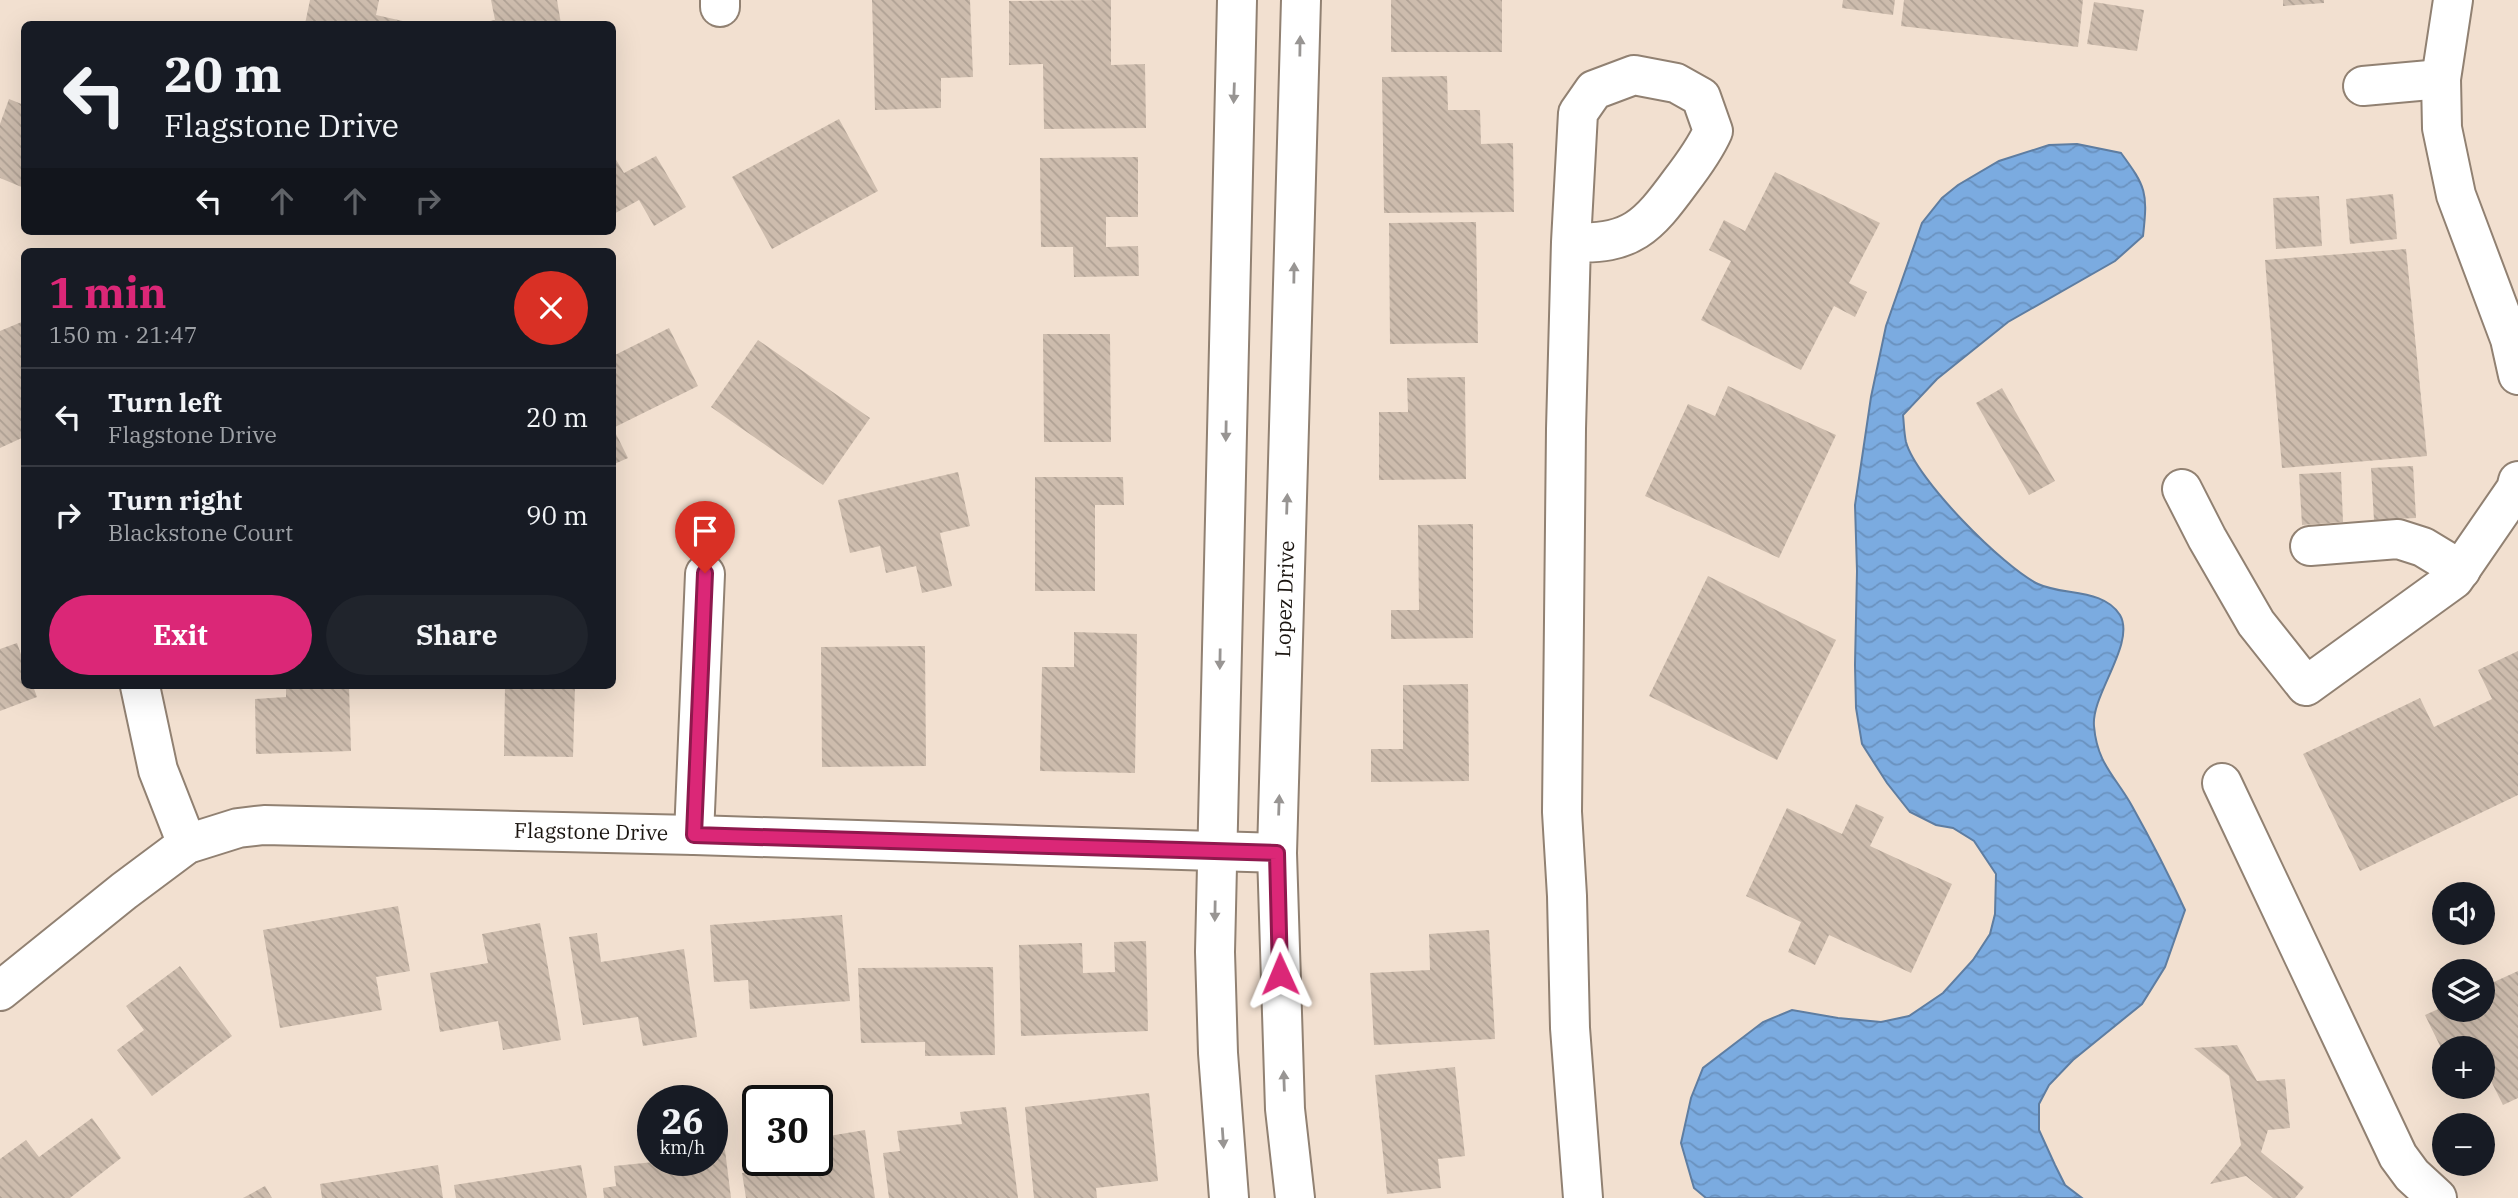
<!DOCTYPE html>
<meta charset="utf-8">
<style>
:root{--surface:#171b24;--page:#20242c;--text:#f1f3f6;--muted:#9ea1a6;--line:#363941;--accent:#db2777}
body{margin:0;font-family:"IBM Plex Serif",serif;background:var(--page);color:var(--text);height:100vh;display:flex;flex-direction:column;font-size:26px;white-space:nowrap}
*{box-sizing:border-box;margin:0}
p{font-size:23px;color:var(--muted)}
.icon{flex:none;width:38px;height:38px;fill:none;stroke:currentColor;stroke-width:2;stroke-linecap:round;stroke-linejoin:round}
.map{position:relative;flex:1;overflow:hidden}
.side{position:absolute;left:21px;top:248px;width:595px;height:441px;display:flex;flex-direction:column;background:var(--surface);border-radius:10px;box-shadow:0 7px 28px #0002}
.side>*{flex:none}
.guide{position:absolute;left:21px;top:21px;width:595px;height:214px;border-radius:10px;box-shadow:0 7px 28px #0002;background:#171b24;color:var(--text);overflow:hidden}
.fabs{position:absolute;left:2432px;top:882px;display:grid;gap:14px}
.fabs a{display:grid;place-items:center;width:63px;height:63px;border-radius:50%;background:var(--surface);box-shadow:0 7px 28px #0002;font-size:35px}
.speed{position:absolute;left:637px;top:1085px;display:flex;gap:14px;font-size:35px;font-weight:700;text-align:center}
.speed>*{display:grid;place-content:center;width:91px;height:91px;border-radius:50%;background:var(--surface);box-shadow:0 7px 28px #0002;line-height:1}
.speed small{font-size:18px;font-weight:400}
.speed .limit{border:4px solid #111;border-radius:10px;background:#fff;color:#111}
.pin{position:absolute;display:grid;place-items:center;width:60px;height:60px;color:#fff;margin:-72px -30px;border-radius:50% 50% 50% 0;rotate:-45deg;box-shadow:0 0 7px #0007}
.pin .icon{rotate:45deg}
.me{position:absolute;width:77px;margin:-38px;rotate:359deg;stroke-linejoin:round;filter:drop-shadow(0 0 5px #0008)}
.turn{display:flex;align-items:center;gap:24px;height:147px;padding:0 28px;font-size:32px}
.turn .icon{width:91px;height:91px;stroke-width:2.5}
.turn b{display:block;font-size:49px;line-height:60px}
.lanes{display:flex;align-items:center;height:66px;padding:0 28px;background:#0003;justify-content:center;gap:35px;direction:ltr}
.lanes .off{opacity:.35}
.round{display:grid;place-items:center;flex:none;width:74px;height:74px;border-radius:37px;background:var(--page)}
.headline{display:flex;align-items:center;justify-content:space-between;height:119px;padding:0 28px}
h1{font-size:42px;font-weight:800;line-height:52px;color:var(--accent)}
.primary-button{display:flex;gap:14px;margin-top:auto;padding:14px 28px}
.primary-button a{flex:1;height:80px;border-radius:42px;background:var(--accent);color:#fff;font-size:28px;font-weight:800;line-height:80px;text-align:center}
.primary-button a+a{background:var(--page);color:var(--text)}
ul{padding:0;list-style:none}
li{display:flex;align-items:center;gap:21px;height:98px;padding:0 28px;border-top:2px solid var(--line)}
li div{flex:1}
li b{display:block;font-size:26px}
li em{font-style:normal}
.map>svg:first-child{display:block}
.water{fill:url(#water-waves);stroke:#5e7da1;stroke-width:2}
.building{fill:url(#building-back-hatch)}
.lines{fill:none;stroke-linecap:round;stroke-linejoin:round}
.minor-casing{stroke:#918172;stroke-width:42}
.minor{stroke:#fff;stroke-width:38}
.oneway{fill:#989593}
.route-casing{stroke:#8e194d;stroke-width:18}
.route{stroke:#db2777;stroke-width:12}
.labels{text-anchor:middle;stroke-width:5;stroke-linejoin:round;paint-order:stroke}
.street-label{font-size:21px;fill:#19130e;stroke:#fff}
</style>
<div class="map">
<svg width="2518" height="1198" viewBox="0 0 2518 1198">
<defs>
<pattern id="water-waves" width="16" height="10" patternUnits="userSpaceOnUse" patternTransform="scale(1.75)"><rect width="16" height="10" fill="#7babe0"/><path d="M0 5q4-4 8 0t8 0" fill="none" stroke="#6a92bf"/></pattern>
<pattern id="building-back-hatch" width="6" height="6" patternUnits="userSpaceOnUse" patternTransform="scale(1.75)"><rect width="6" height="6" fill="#cdbcad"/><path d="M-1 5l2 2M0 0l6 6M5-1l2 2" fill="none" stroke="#afa194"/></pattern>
</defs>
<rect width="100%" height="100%" fill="#f2e0d0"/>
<path class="water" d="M2077,144L2121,153C2146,187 2148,192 2143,236L2115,261L2008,322L1937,379L1903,415C1904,424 1904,433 1906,442C1916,479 2003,567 2038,584C2063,596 2103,588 2120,615C2136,643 2091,695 2094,726C2097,764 2116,777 2132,806C2151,840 2169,875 2185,910L2165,967L2142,1004L2073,1060L2049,1085L2039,1104V1130L2055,1165L2065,1185L2082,1198H1706L1694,1188L1681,1143L1691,1098L1703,1068L1763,1022L1792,1010L1838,1018L1881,1022L1909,1016L1943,993L1973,960L1990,934L1995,914L1996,874L1974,841L1953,828L1936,825L1910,812L1887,783L1862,744L1856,708L1855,665L1857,571L1855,505L1871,397L1886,326L1922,223L1942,198L1958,185L1999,161L2049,145Z"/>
<g class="building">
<polygon points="310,0 379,0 376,15 416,24 305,24"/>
<polygon points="491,0 557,0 561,24 475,24 495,20"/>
<polygon points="872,0 970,0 973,77 941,78 941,108 875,110"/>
<polygon points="1111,0 1111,65 1145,64 1146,128 1044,129 1043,64 1009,65 1009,1"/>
<rect x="1391" y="0" width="111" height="52"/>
<polygon points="1843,0 1895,0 1893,15 1842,8"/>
<polygon points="1904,0 2083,0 2078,47 1901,26"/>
<polygon points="2283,0 2324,0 2324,3 2283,6"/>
<polygon points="2094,2 2144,10 2137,51 2087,44"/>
<polygon points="1447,76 1448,110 1480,110 1481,144 1513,143 1514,212 1384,213 1382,77"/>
<polygon points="9,99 24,105 24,188 0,178 0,124"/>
<polygon points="839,119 878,191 772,249 732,177"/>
<polygon points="612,153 624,173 656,156 686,207 654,226 639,200 612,215"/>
<polygon points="1138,157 1138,217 1106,217 1106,247 1138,246 1139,276 1074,277 1073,247 1041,247 1040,158"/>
<polygon points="1775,172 1880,223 1849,283 1867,292 1855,317 1834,306 1801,370 1701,320 1731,261 1709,250 1724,220 1745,231"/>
<polygon points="2393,194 2397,239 2350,244 2346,199"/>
<polygon points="2319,196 2322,246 2276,249 2273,198"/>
<polygon points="1476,222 1478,343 1390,344 1389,223"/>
<polygon points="2406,249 2427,456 2282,468 2265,260"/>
<polygon points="24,321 24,437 0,448 0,331"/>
<polygon points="669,328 698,386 613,428 628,458 612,465 612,351 615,355"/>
<polygon points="1043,334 1110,334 1111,442 1044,442"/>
<polygon points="758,340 870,418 823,485 711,407"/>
<polygon points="1465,377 1466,479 1379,480 1379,412 1408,412 1407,378"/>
<polygon points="1728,386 1836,435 1779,558 1645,496 1688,404 1715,416"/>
<polygon points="2002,388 2055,481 2029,495 1976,403"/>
<polygon points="2413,466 2416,518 2374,520 2371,468"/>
<polygon points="958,472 970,526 940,533 952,586 922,593 916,566 886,573 880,546 850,553 838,500"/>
<polygon points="2341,472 2343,522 2302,525 2299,474"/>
<polygon points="1035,477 1123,477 1124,505 1095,505 1095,591 1035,591"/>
<polygon points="1473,524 1473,638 1391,639 1391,610 1419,610 1418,525"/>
<polygon points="1708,576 1836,640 1777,760 1649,696"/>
<polygon points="1074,632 1137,634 1135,773 1040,771 1042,667 1074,667"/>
<polygon points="17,643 24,663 24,686 33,686 37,697 0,711 0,649"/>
<polygon points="925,646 926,766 822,767 821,647"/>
<polygon points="2518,651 2518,795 2360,871 2303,754 2420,698 2434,727 2492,699 2478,670"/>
<polygon points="1468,684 1469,781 1371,782 1371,749 1403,749 1403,685"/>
<polygon points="286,686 349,686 351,751 256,754 255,699 286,697"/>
<polygon points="505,686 575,686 573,757 504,756"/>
<polygon points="1856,804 1884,817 1870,846 1952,884 1911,973 1829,935 1815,965 1788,952 1801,922 1746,896 1787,808 1842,834"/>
<polygon points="398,906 410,971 376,977 382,1010 280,1028 263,930"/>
<polygon points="842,915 850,1001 750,1009 748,980 714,982 710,925"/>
<polygon points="540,923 561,1040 503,1050 498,1021 440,1032 430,973 488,963 482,934"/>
<polygon points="1489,930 1495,1039 1374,1045 1370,973 1430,970 1429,934"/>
<polygon points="597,933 601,962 684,949 697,1037 643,1046 638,1017 583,1025 569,937"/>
<polygon points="1146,941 1148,1031 1021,1036 1019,945 1082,943 1083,973 1115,972 1114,942"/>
<polygon points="2469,963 2473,971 2450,971"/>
<polygon points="180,966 232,1036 152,1096 117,1050 144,1030 126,1006"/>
<polygon points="993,967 995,1055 925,1056 925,1042 861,1043 858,968"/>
<polygon points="2518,971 2518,1098 2503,1105 2490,1079 2483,1082 2483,1048 2445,1048 2445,1056 2425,1015 2445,1006 2445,1010 2483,1010 2483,987"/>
<polygon points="2237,1045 2257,1081 2285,1079 2290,1128 2268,1130 2261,1152 2304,1187 2295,1198 2273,1198 2246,1176 2210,1184 2241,1145 2229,1076 2194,1048"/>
<polygon points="1455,1067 1465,1156 1438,1159 1441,1188 1387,1194 1375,1075"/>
<polygon points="1149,1093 1158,1181 1096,1188 1097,1198 1034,1198 1025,1107"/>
<polygon points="1006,1107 1018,1198 889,1198 883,1153 900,1151 897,1131 962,1124 960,1112"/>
<polygon points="92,1118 121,1158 70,1198 0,1198 0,1159 26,1140 39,1157"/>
<polygon points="865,1130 875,1198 746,1198 742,1173 759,1171 757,1160 817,1160 817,1138"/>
<polygon points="724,1142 731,1198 604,1198 603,1188 616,1186 614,1166 674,1160 712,1160 712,1143"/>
<polygon points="438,1165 443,1198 322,1198 320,1184"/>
<polygon points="581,1165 587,1198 456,1198 454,1185"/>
<polygon points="265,1186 272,1198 243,1198"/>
</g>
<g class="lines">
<g class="minor-casing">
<g id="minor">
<polyline points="2453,0 2441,79 2442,128 2456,195 2510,339 2518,375"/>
<polyline points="720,7 720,0"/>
<polyline points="2363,86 2441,79"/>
<path d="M1571,242C1631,246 1648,226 1681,181C1694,164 1705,149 1713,131L1701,97L1676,83L1634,75L1594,90L1578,113L1571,242L1566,429L1562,812L1567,896L1570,1028L1583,1198"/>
<polyline points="2182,489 2207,538 2256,623 2306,686 2454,579 2516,489 2518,481"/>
<polyline points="2310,546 2398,539 2423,547 2461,570"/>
<polyline points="140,686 158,770 187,844"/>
<polyline points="2222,783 2398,1156 2412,1175 2437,1198"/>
<polyline points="694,835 705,574"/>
<polyline points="0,991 124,891 187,844 238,828 264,825 694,835 1277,853"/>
<polyline points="1229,1198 1218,1053 1215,952 1237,0"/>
<polyline points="1295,1198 1285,1109 1277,853 1301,0"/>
</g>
</g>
<use href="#minor" class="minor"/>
</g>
<defs><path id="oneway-solid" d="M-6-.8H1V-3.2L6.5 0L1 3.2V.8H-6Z" transform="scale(1.75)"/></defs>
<g class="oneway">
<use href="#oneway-solid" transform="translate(1300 46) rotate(-89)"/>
<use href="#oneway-solid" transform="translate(1234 93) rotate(92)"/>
<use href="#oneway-solid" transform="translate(1294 273) rotate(-89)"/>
<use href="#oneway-solid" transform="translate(1226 431) rotate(91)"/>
<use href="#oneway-solid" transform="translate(1287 504) rotate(-88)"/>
<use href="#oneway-solid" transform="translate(1220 659) rotate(91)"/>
<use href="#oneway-solid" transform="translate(1279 805) rotate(-88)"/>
<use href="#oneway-solid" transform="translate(1215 911) rotate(91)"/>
<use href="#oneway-solid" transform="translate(1284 1081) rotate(-92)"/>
<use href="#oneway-solid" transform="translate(1223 1138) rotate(86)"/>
</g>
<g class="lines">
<g class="route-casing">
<polyline id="route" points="705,573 694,835 1277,853 1280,974"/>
</g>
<use href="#route" class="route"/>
</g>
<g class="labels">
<g class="street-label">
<text transform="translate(1285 599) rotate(-88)" y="7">Lopez Drive</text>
<text transform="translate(591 832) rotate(1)" y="7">Flagstone Drive</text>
</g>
</g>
</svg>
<div class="fabs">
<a><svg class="icon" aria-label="sound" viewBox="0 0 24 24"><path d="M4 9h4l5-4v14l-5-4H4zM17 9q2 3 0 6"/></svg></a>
<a><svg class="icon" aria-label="layers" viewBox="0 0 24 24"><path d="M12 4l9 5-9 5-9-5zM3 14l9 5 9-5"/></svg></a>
<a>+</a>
<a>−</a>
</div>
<div class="speed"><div>26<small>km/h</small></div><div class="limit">30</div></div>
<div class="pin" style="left:705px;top:573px;background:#d93025"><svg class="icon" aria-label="arrive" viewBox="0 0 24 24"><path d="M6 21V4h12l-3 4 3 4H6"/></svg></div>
<svg class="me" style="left:1280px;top:974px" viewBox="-20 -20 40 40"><path d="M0-17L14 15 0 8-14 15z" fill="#db2777" stroke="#fff" stroke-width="4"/></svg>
<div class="guide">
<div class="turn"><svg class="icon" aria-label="left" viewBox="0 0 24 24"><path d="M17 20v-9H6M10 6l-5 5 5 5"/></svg><div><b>20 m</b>Flagstone Drive</div></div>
<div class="lanes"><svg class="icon" aria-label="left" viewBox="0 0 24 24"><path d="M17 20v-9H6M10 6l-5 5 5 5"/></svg><svg class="icon off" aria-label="ahead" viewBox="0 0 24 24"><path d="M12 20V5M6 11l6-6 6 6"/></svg><svg class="icon off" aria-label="ahead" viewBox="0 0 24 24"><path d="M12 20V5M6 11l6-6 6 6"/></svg><svg class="icon off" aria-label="right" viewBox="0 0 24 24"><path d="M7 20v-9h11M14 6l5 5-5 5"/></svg></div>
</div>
<section class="side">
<div class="headline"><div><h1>1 min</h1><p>150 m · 21:47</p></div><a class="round" style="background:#d93025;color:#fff"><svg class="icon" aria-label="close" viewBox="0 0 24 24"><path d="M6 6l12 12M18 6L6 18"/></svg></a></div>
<ul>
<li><svg class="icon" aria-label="left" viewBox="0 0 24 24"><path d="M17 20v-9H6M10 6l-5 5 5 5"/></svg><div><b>Turn left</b><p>Flagstone Drive</p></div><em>20 m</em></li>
<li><svg class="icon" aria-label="right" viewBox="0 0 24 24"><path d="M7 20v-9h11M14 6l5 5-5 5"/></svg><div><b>Turn right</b><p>Blackstone Court</p></div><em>90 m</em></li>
</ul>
<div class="primary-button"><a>Exit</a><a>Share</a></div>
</section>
</div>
